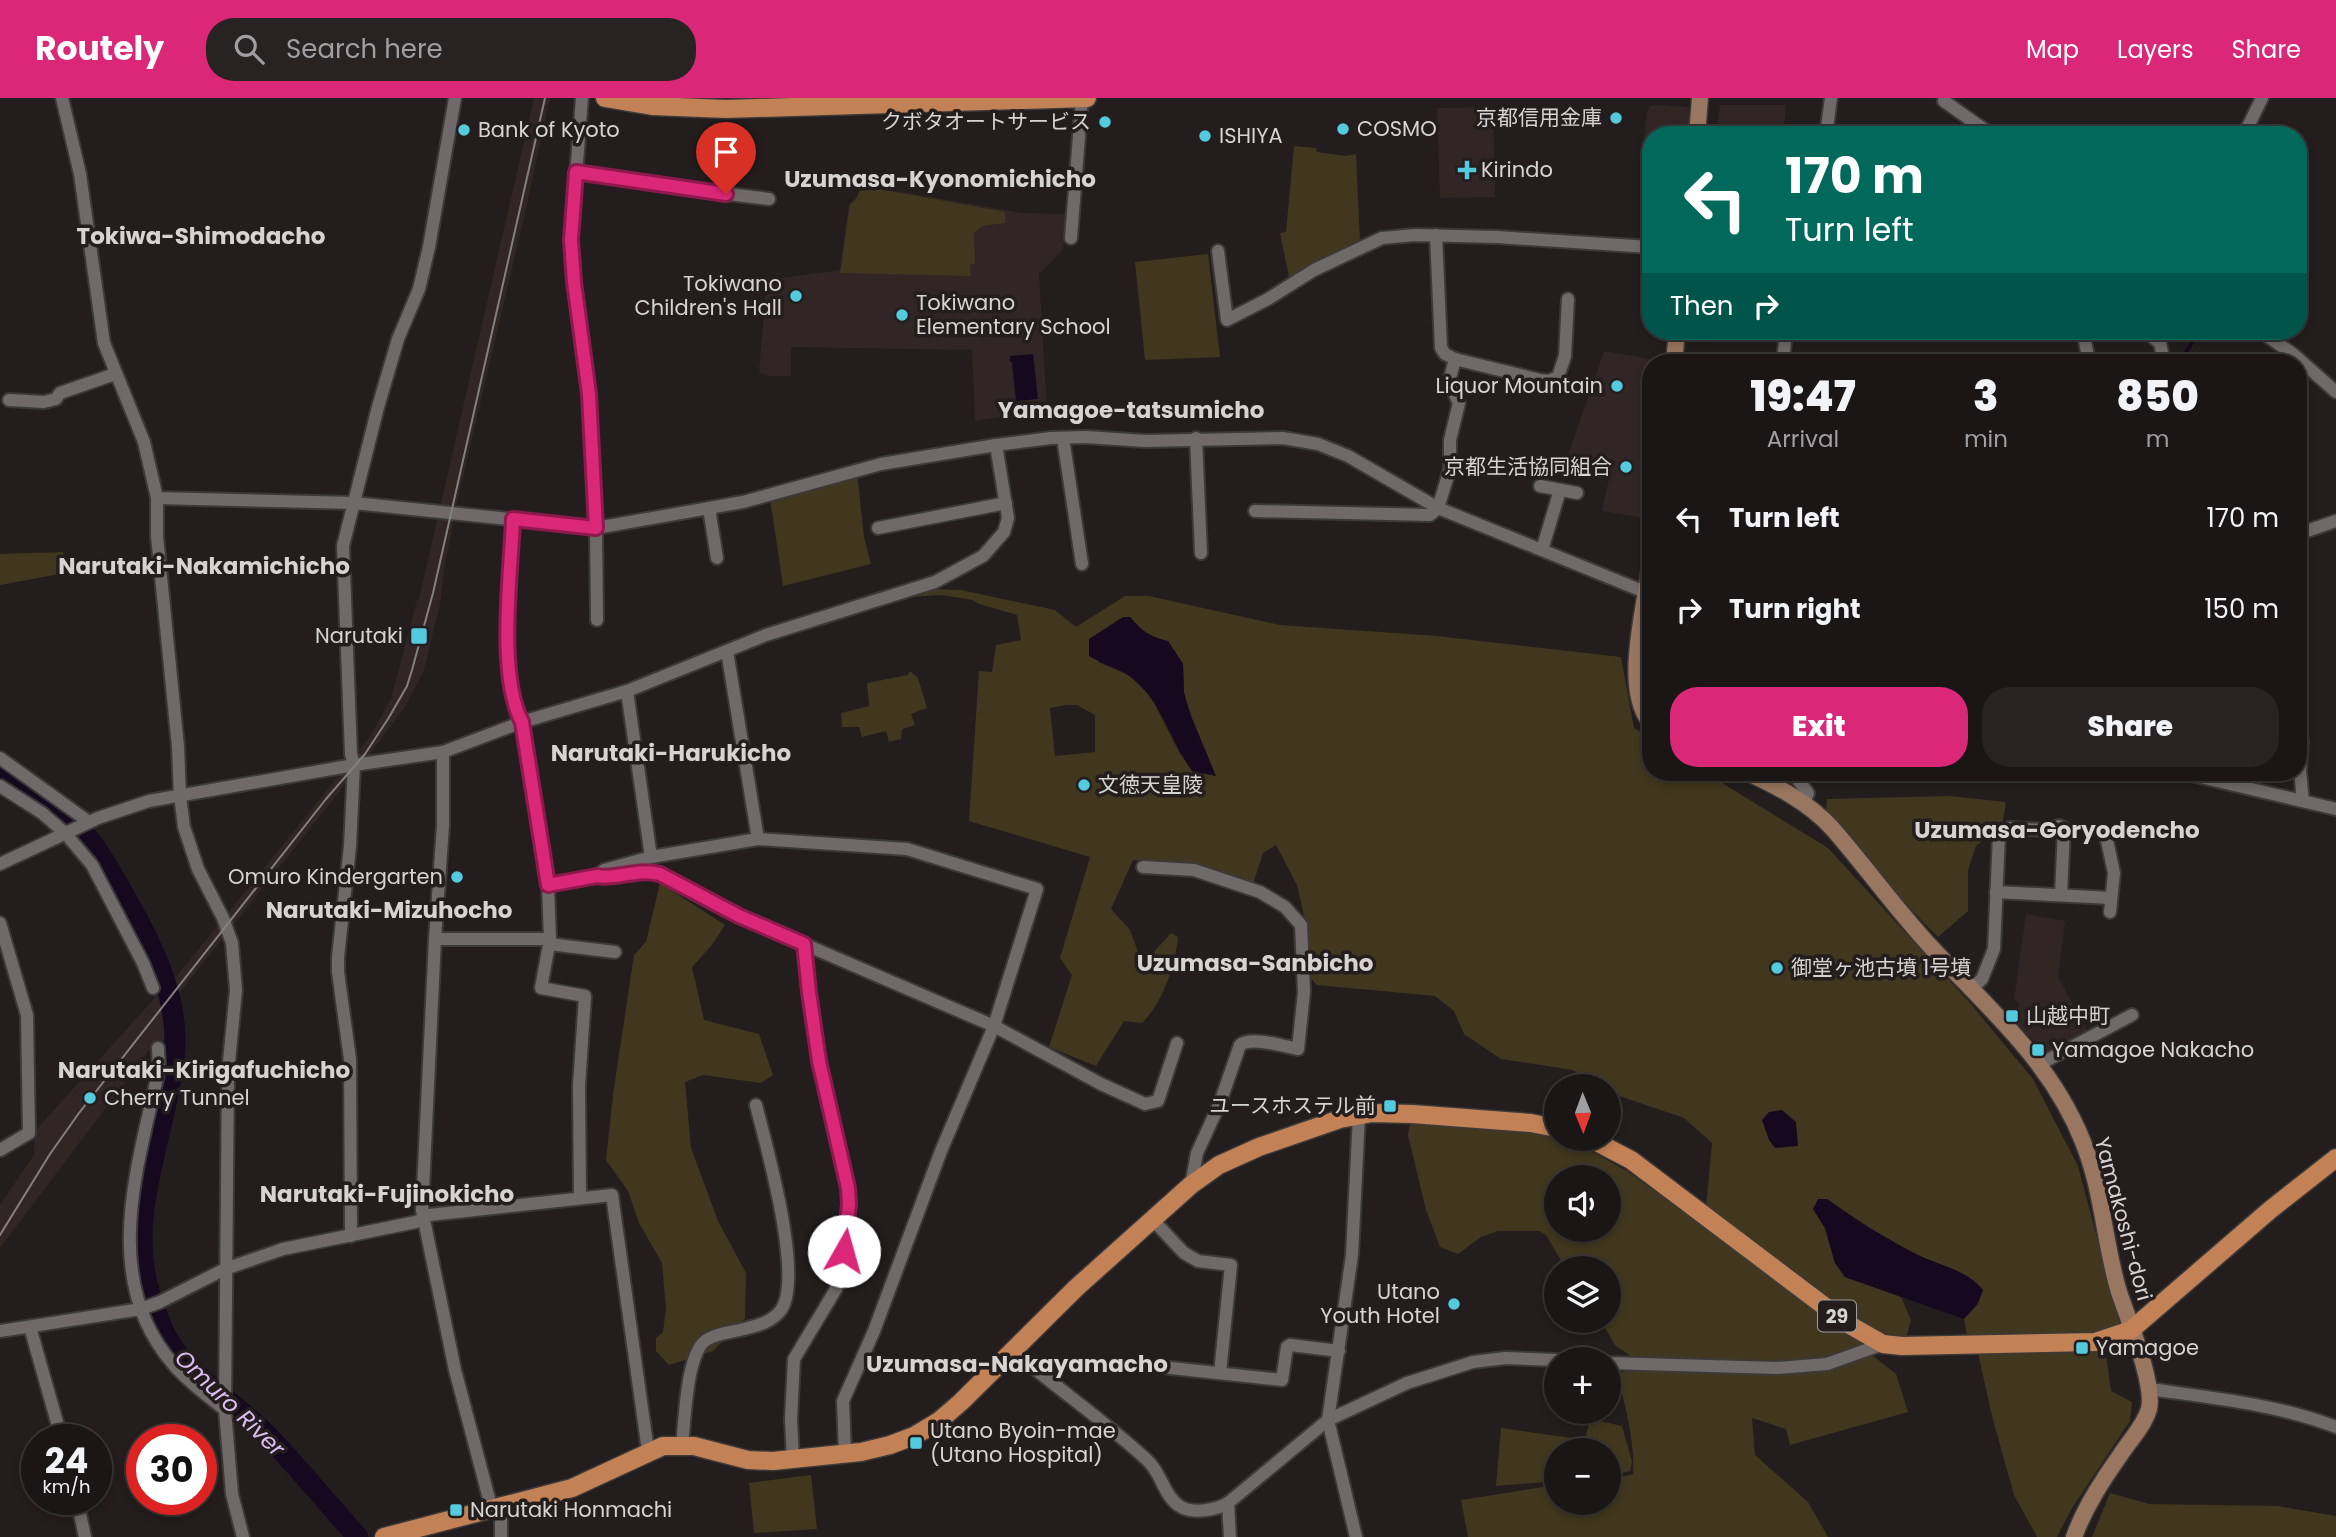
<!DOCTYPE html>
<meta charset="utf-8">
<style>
:root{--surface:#1a1616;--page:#272323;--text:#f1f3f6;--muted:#9f9fa1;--line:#383535;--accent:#db2777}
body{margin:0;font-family:Poppins,"Noto Sans JP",sans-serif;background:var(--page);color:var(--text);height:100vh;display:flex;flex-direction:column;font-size:26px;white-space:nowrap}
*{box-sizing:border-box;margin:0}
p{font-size:23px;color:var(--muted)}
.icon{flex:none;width:38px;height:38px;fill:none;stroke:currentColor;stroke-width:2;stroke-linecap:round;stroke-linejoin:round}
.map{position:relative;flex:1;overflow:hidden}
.side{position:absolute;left:1642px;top:256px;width:665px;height:427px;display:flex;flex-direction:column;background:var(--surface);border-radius:28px;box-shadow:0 4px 10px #0003,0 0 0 2px var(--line)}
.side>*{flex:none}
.top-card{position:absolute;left:1642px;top:28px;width:665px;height:214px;border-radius:28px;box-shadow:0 4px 10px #0003,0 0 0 2px var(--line);background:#00695c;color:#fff;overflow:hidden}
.needle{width:46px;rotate:179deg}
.controls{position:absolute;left:1544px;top:976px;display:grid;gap:14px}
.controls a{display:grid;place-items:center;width:77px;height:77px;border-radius:50%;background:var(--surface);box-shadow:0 4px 10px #0003,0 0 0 2px var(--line);font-size:35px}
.speed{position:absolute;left:21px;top:1326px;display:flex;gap:14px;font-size:35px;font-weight:700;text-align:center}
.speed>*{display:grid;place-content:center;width:91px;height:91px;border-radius:50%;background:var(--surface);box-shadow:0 4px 10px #0003,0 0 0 2px var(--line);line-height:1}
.speed small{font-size:18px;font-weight:400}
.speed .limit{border:10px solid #d22;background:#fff;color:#111}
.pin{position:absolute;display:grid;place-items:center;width:60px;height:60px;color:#fff;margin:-72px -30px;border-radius:50% 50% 50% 0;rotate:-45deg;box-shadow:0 0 7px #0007}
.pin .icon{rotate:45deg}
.me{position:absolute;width:77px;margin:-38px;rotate:7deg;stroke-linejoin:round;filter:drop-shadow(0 0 5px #0008)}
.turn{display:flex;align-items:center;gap:24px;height:147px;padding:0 28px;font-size:32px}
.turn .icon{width:91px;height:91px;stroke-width:2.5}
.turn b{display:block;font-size:49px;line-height:60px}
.then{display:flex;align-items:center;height:66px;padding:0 28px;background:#0003;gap:14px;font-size:26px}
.eta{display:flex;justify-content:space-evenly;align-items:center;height:119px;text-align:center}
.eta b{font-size:42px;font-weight:800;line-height:49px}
.cta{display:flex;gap:14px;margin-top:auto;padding:14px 28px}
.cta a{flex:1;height:80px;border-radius:28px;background:var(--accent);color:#fff;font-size:28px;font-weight:800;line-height:80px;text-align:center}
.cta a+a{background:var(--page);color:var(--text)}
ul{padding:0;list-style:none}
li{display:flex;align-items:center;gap:21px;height:91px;padding:0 28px}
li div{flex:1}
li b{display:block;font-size:26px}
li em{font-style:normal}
header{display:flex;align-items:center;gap:42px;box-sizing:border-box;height:98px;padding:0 35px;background:var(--accent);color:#fff}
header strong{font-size:33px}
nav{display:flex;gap:38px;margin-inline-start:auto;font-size:24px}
.search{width:490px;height:63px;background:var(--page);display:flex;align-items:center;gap:18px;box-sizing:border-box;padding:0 24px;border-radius:28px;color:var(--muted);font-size:26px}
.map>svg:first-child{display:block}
.built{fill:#312625}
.green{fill:#41371e;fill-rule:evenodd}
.water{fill:#16081e}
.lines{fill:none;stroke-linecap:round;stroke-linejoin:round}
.stream{stroke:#16081e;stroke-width:3.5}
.river{stroke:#16081e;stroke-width:21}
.street-casing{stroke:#3d3939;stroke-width:16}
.secondary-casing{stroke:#3d3939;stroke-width:19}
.primary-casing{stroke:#3d3939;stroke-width:21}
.street{stroke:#6f6969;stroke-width:12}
.secondary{stroke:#98765f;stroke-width:16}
.primary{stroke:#c28255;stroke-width:18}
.tram{stroke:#858080;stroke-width:2}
.route-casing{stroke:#8e194d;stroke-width:18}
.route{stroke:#db2777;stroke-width:12}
.poi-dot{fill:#54cade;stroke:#231d1d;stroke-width:2.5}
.labels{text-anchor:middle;stroke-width:7;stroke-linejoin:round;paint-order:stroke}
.shield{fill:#231d1d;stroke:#a19c9c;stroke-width:2}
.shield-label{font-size:19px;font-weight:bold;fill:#d7d3d3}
.poi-label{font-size:21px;fill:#d7d3d3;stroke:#231d1d;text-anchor:start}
.street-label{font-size:21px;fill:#d7d3d3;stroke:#231d1d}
.neighbourhood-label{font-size:23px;font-weight:bold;fill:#d7d3d3;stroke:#231d1d}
.water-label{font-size:23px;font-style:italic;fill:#ddbdf0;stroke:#231d1d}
</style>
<header>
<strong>Routely</strong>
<div class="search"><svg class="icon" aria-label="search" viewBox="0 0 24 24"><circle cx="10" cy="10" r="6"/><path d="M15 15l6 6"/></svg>Search here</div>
<nav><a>Map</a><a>Layers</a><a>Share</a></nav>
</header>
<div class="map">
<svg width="2336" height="1439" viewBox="0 0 2336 1439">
<rect width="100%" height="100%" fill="#231d1d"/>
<g class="built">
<polygon points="534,0 550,0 526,111 458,400 444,472 440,506 424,572 406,607 379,644 172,904 168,889 369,640 391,601 417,502 419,501"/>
<polygon points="1656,7 1687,9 1692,20 1690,37 1650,37 1650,51 1643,50 1647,14 1650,8"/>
<polygon points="1720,7 1786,7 1783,37 1716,37"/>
<polygon points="1493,9 1495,99 1440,100 1437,10"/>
<polygon points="861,87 1022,115 1066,116 1063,152 1039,176 1047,312 975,323 972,252 791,249 791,278 768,278 759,274 767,179 782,180 840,172 849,106 856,100"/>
<polygon points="1604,253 1668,264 1650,264 1650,421 1602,413 1611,372 1570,363 1570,352"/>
<polygon points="2026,816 2065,823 2058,879 2088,934 2046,955 2007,917 2020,907 2014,901"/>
<polygon points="162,892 172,936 150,951 0,1150 0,1107 34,1057 35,1033"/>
</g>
<g class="green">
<polygon points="1294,48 1316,50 1317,54 1346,58 1356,56 1360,143 1289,179 1280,135 1286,134"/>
<polygon points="862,88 1005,114 1005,125 982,128 974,135 975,166 970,166 971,178 840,175 850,107 857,100"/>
<polygon points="1208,156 1220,259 1145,262 1135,164"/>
<polygon points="857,374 864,439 871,466 783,488 770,400"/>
<polygon points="63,454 65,475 0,487 0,456"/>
<path d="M931,491L961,492L1055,512L1076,529L1125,498H1149L1280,527L1437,538L1621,559L1634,630L1650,640V674H1704L1828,750L1970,905L2033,981L2078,1068L2120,1227L2103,1234L2111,1293L2132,1304L2130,1323L2072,1410L2057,1439H2037L2014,1397L1992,1318L1974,1237H1967L1964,1221L1978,1206L1983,1192L1963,1176L1920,1158L1878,1136L1827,1101L1813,1111L1825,1130L1835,1165L1845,1179L1901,1199L1911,1222L1906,1240L1861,1230L1706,1108L1712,1045L1684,1020L1608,994V989H1599L1573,972L1501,961L1464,936L1454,913L1435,898L1317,887L1307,876L1305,822L1297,787L1276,747L1263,755L1253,786L1184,766L1133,762L1111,811L1130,832L1138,854L1153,855L1171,835L1178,839C1175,869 1163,904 1142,925L1124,923L1096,968L1049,949L1072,877L1060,860L1090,759L969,723L979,573L992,574L996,547L1021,542L1017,517L979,506L973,502L941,497L911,499ZM1130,519C1142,534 1150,539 1168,543L1183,566L1184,595L1191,618L1215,678L1180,656L1151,599L1131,578L1098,564ZM1067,607H1077L1095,617V654L1055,658L1050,610Z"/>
<polygon points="910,573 918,580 927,610 911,616 915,627 902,631 901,641 889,644 886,633 862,639 859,629 842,629 841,615 869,608 867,585 908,577"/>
<path d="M1949,698L2006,704L2002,728L1976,748L1968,772V813L1938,839C1898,800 1863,754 1826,713L1827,701Z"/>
<polygon points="660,785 725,827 712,847 692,869 704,922 759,936 773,977 761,985 703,977 685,984 691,1050 718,1123 746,1175 745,1220 713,1253 669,1267 656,1253 656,1240 663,1234 666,1210 662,1165 639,1125 628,1093 606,1062 613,997 634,857 646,844"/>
<path d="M1414,1022L1527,1034L1576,1045L1627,1073L1863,1246L1826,1261L1776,1265L1632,1259L1615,1247L1601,1223H1608V1171H1566L1546,1137L1539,1133H1498L1481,1139L1458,1156L1440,1149L1426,1112L1408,1037L1410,1025ZM1556,1080H1608V1132H1556Z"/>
<path d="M1872,1257L1896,1276L1908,1314L1790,1347L1786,1331L1752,1320L1755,1357L1808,1404L1828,1439H1468L1461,1402L1556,1387V1405H1608V1379L1618,1380L1633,1376C1635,1342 1625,1308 1617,1275L1629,1273L1778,1276L1829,1273Z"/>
<polygon points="1590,1321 1622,1328 1632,1363 1630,1373 1618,1376 1608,1374 1608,1353 1556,1353 1556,1383 1496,1388 1501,1330 1585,1342"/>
<polygon points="811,1377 817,1431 754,1435 749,1385"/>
<polygon points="2110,1395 2149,1406 2278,1408 2336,1418 2336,1439 2092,1439"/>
</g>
<g class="water">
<polygon points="1033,256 1038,301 1016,303 1012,264 1010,264 1010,258"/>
<path d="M1123,519H1130C1142,533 1150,539 1168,543L1183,566L1184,595L1191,618L1216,678L1192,673C1171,644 1162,604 1133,581C1121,570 1103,567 1089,558V541Z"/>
<polygon points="1782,1012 1796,1024 1798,1048 1775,1050 1769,1042 1762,1022 1769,1014"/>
<path d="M1818,1101H1827C1856,1122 1885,1140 1916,1156C1938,1167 1968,1172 1983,1192L1977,1206L1964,1221L1845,1179L1835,1165L1825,1130L1813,1111Z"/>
</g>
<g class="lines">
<polyline class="stream" points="2180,264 2199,233"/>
<path class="river" d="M0,670C23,685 63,710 80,731C98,750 111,774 124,797C152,846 181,902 174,961C165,1038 125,1119 150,1196C155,1212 161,1231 170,1245C192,1280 237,1307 266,1336C298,1369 327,1405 358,1439"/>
<g class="street-casing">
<g id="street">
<polyline points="62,0 80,76 104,245 144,344 157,400 354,405 596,430 743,404 881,366 996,347 1051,340 1086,339 1145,343 1283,340 1318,346 1348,358 1438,410 1650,496"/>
<polyline points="582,0 571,142 574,184 589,296 596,430 597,522"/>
<polyline points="1945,0 1944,3 1992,37"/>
<polyline points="1826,37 1831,0"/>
<polyline points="2244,37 2262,0"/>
<polyline points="576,74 687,91 769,101"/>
<polyline points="1436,137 1441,250 1445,256 1455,261 1540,282 1549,283 1558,279 1565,258 1568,201"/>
<polyline points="1071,140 1082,0"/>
<polyline points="1218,153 1227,222 1268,201 1314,172 1382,140 1415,137 1497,139 1650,149"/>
<polyline points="2083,233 2089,264"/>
<polyline points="2145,233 2160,245 2162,254 2158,264"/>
<polyline points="2260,233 2293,256 2336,294"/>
<polyline points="1783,264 1786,233"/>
<polyline points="9,302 44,304 56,301 60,295 115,276"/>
<polyline points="1063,340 1082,466"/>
<polyline points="1196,340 1201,455"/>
<polyline points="1540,388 1577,395"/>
<polyline points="157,400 157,438 178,649 180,698 184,729 198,771 223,820 232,845 236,892 228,974 225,1312 232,1396 243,1439"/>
<polyline points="709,410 717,460"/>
<polyline points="1255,413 1430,417 1438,410 1450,371 1450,342 1459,305 1449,284 1455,261"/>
<path d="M513,421C511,475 497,576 522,624L548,787L550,841L541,890L585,898L579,988L580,1100"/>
<polyline points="878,430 1006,405"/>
<polyline points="2298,436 2336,423"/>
<polyline points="1542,452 1560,392"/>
<polyline points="727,553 758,741"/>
<polyline points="627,593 651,759"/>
<polyline points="2298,630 2302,643 2300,673 2303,703"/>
<polyline points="443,654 443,727 435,841 422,1112 455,1272 492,1412"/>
<polyline points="0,660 89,724"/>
<polyline points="1792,674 1808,695 1804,705"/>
<polyline points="2179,674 2336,711"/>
<polyline points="0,688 42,715 65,735 92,767 143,865 153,890"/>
<polyline points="2106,738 2114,775 2110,814"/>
<polyline points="0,766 98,720 149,703 354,667 443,654 522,624 627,593 766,537 935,484 983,458 1004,434 1008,420 996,347"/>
<path d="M1143,769L1194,772L1260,794L1285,809L1301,827L1304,894L1298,951C1283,948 1251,938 1240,947L1220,1005L1197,1055L1191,1087"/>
<polyline points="620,776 645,773 660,776 739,818 994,928 1101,986 1145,1006 1158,1003 1177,945"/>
<polyline points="597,778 604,772 651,759 758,741 907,751 1037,791 994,928 941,1053 874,1233 843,1303 845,1356"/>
<polyline points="548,787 597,778 602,779"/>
<polyline points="1996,794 2111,800"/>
<polyline points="0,825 27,917 29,1035 0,1052"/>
<polyline points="435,841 550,841"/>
<polyline points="549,846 615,854"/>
<polyline points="1971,891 1982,881 1994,851 1999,737 2010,730 2044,732 2059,728 2064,730 2061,797"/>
<path d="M158,950L159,971C138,1068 99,1181 173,1266C188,1284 207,1297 225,1312"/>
<polyline points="2040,966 2132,917"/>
<polyline points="1153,1122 1184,1155 1198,1163 1231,1167 1220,1275"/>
<polyline points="351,1138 350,961 338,874 338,859 350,748 354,667 351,656 343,448 378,309 398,241 419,191 429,149 455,0"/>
<polyline points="30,1229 62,1342"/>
<polyline points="0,1233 141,1211 160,1204 225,1171 283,1151 416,1124 429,1117 612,1097 648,1353"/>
<path d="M1009,1255L1029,1266C1068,1298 1110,1328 1147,1362C1162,1375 1163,1398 1181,1409C1194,1416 1216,1412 1228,1405L1328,1322L1407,1285L1473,1264L1505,1260L1556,1262"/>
<polyline points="1608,1265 1777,1270 1827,1266 1883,1246"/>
<polyline points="1162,1269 1282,1282 1287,1249 1290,1247 1339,1253"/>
<path d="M2150,1291C2213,1300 2276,1306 2336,1329"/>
<path d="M682,1347C685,1323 686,1252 708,1241C719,1235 733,1234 744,1231C759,1227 772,1224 781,1212C804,1179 766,1047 756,1007"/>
<polyline points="793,1362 791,1321 794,1261 836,1191 841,1177 849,1106 848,1090 819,963 809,894 805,846"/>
<polyline points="77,1402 85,1439"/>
<polyline points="1228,1405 1230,1439"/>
<polyline points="501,1410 501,1439"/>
<polyline points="1356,1439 1328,1322 1352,1157 1359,1017"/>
</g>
</g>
<g class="secondary-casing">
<g id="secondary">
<polyline points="1697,37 1700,0"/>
<polyline points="1674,264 1677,233"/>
<path d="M1650,468C1645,510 1622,590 1650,624"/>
<path d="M1746,674C1778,689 1808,704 1832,730C1866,769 1896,811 1931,849C1989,911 2051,963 2083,1044C2103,1093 2104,1145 2119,1194C2128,1221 2155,1286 2149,1311C2144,1328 2130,1342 2121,1356C2102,1383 2085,1409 2074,1439"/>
</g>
</g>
<g class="primary-casing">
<g id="primary">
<polyline points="605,0 652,8 726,11 1087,0"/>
<polyline points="1591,1041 1631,1062 1848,1226 1883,1246 1902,1248 2095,1244 2131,1232 2270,1112 2336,1060"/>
<polyline points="384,1439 572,1390 663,1348 694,1348 748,1362 773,1363 861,1354 890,1347 914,1338 939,1323 961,1304 1076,1190 1191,1087 1219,1067 1259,1049 1340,1021 1372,1015 1412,1016 1531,1025 1556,1030"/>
</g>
</g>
<use href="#street" class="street"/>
<use href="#secondary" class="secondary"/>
<use href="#primary" class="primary"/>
<polyline class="tram" points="0,1137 50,1056 79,1015 326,701 365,656 388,621 407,588 412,572 433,495 545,0"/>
</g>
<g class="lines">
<g class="route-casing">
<path id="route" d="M726,96L576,74L571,142L574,184L589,296L596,430L513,421C511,475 497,577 522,624L548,787L597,778C617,782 635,770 660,776L739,818L804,846L809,894L819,963L848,1090L849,1106L844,1153"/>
</g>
<use href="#route" class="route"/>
</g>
<g class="poi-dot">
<circle cx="1616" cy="20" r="7"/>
<circle cx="1105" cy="24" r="7"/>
<circle cx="1343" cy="31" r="7"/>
<circle cx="464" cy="32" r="7"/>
<circle cx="1205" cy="38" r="7"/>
<path d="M1463.5 61.5h7v7h7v7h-7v7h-7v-7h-7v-7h7z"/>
<circle cx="796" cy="198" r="7"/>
<circle cx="902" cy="217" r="7"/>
<circle cx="1617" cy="288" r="7"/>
<circle cx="1626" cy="369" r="7"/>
<rect x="410" y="529" width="18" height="18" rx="3.5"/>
<circle cx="1084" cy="687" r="7"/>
<circle cx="457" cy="779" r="7"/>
<circle cx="1777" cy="870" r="7"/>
<rect x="2005" y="911" width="14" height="14" rx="3.5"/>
<rect x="2031" y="945" width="14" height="14" rx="3.5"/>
<circle cx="90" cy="1000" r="7"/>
<rect x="1383" y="1001" width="14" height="14" rx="3.5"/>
<circle cx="1454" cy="1206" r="7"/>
<rect x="2075" y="1243" width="14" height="14" rx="3.5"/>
<rect x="909" y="1338" width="14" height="14" rx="3.5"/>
<rect x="449" y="1405" width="14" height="14" rx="3.5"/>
</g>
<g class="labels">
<rect class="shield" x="1818" y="1202.5" width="38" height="31" rx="5"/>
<g class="shield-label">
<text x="1837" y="1225">29</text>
</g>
<g class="poi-label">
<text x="1602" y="27" text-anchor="end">京都信用金庫</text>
<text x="1091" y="31" text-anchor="end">クボタオートサービス</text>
<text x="1357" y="38">COSMO</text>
<text x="478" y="39">Bank of Kyoto</text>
<text x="1219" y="45">ISHIYA</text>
<text x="1481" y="79">Kirindo</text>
<text x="782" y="193" text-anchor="end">Tokiwano<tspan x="782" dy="24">Children's Hall</tspan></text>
<text x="916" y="212">Tokiwano<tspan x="916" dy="24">Elementary School</tspan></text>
<text x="1603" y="295" text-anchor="end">Liquor Mountain</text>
<text x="1612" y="376" text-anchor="end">京都生活協同組合</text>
<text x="403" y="545" text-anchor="end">Narutaki</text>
<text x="1098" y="694">文徳天皇陵</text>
<text x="443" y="786" text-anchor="end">Omuro Kindergarten</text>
<text x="1791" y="877">御堂ヶ池古墳 1号墳</text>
<text x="2026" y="925">山越中町</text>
<text x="2052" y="959">Yamagoe Nakacho</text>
<text x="104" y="1007">Cherry Tunnel</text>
<text x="1376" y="1015" text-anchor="end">ユースホステル前</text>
<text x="1440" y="1201" text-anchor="end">Utano<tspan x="1440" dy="24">Youth Hotel</tspan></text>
<text x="2096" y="1257">Yamagoe</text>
<text x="930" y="1340">Utano Byoin-mae<tspan x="930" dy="24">(Utano Hospital)</tspan></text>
<text x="470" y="1419">Narutaki Honmachi</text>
</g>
<g class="street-label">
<text transform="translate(2123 1121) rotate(75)" y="7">Yamakoshi-dori</text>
</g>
<g class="neighbourhood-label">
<text x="940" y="89">Uzumasa-Kyonomichicho</text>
<text x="201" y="146">Tokiwa-Shimodacho</text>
<text x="1131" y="320">Yamagoe-tatsumicho</text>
<text x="204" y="476">Narutaki-Nakamichicho</text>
<text x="671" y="663">Narutaki-Harukicho</text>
<text x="2057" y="740">Uzumasa-Goryodencho</text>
<text x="389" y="820">Narutaki-Mizuhocho</text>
<text x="1255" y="873">Uzumasa-Sanbicho</text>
<text x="204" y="980">Narutaki-Kirigafuchicho</text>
<text x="387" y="1104">Narutaki-Fujinokicho</text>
<text x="1017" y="1274">Uzumasa-Nakayamacho</text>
</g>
<g class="water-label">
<text transform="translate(230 1305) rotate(44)" y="8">Omuro River</text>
</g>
</g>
</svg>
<div class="controls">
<a><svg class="needle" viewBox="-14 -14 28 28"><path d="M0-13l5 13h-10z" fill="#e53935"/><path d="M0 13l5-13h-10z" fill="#9f9fa1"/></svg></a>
<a><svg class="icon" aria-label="sound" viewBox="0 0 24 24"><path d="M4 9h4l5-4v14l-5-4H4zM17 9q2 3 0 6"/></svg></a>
<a><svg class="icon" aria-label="layers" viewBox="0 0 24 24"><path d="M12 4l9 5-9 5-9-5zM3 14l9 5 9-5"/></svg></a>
<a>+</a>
<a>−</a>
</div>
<div class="speed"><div>24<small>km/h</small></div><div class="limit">30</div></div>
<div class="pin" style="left:726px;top:96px;background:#d93025"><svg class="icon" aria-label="arrive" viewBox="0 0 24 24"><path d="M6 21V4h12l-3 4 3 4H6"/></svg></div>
<svg class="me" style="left:844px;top:1153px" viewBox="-20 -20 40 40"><circle r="19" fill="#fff"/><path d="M0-13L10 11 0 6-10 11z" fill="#db2777"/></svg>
<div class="top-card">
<div class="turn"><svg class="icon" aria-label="left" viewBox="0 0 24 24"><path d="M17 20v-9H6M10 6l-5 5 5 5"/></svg><div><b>170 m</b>Turn left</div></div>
<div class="then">Then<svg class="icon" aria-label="right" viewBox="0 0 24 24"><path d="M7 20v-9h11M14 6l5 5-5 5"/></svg></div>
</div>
<section class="side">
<div class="eta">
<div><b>19:47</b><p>Arrival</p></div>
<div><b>3</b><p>min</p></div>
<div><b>850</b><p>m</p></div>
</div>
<ul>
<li><svg class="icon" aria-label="left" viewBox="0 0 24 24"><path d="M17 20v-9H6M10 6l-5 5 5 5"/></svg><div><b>Turn left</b></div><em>170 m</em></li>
<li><svg class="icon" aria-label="right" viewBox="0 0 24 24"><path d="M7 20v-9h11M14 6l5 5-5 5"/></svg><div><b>Turn right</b></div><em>150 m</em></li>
</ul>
<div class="cta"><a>Exit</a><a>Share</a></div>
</section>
</div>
